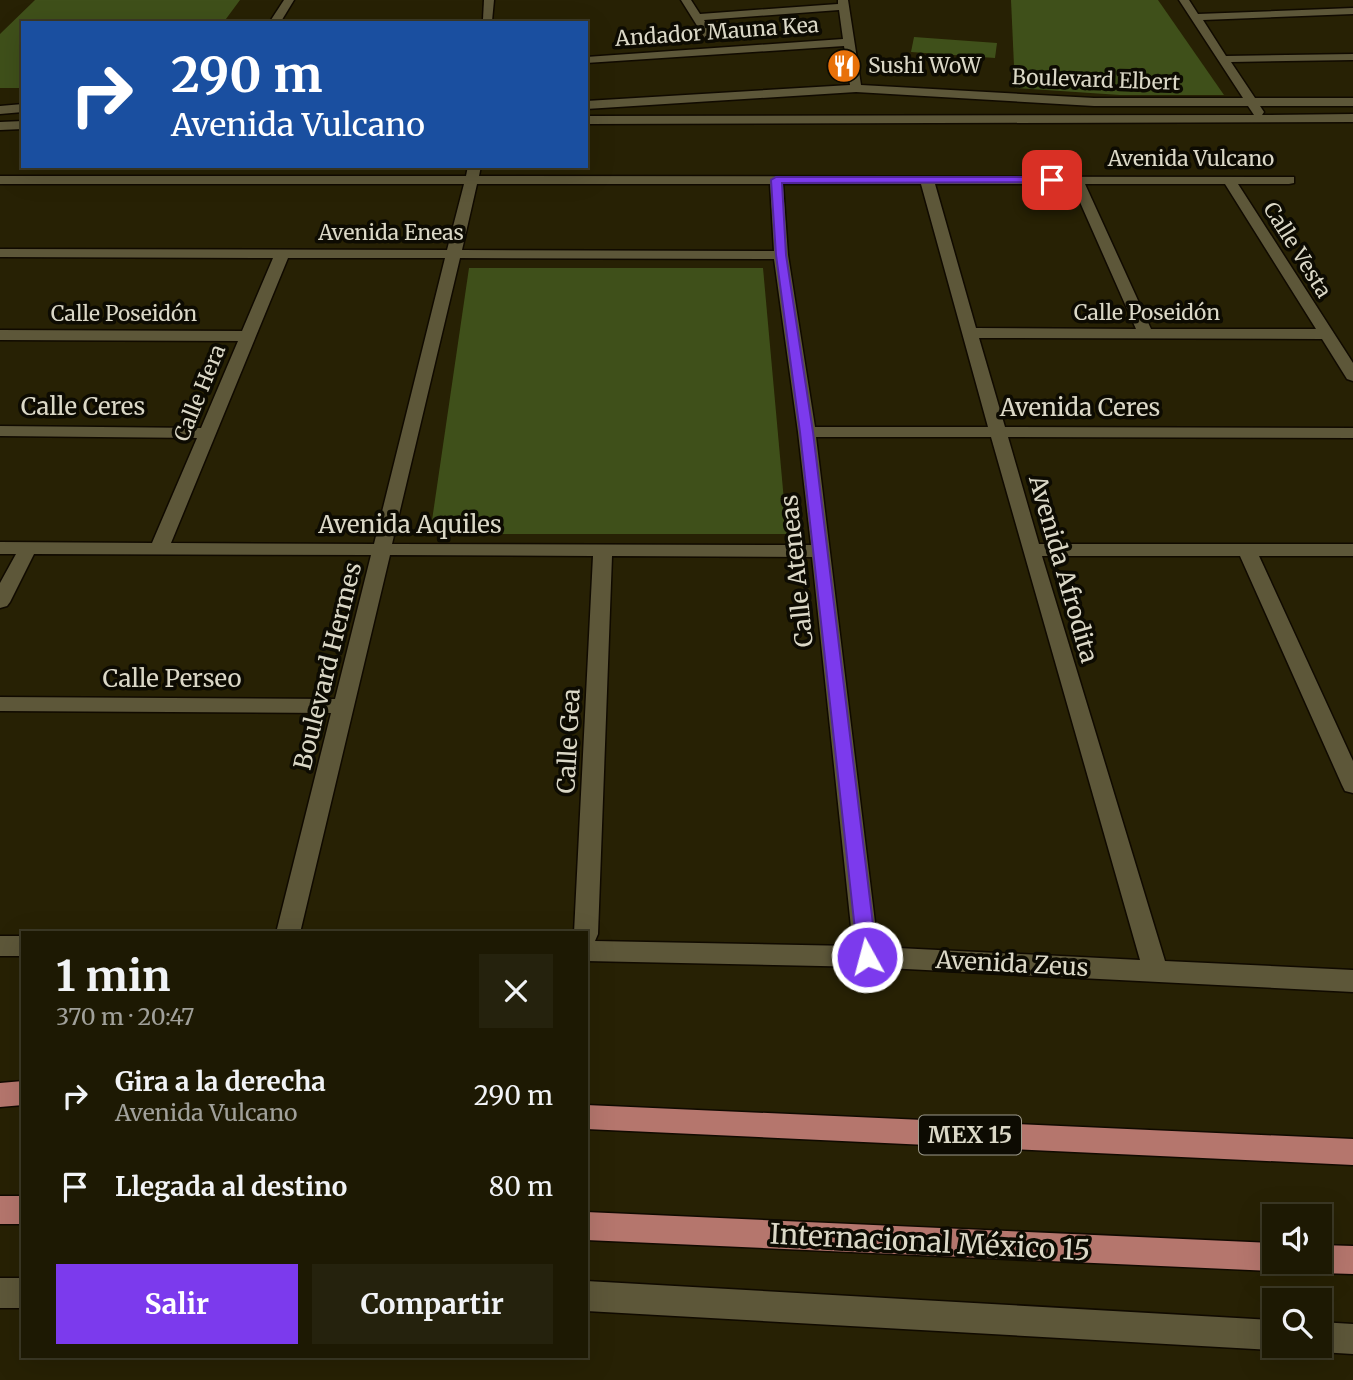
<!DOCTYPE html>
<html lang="es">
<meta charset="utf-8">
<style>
:root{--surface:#1d1903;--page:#25220d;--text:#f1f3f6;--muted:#a0a09a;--line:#3b3825;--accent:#7c3aed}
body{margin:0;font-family:Merriweather,serif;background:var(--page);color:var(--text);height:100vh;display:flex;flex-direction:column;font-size:26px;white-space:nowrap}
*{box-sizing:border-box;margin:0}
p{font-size:23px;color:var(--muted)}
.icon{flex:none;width:38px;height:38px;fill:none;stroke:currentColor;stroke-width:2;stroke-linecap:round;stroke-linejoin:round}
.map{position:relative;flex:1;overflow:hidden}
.panel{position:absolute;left:21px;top:931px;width:567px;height:427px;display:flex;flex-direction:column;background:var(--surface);border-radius:0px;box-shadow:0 7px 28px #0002,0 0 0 2px var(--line)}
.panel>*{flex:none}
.top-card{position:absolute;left:21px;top:21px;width:567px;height:147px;border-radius:0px;box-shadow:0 7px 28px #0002,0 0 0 2px var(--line);background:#1a4fa0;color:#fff;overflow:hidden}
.fabs{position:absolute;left:1262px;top:1204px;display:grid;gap:14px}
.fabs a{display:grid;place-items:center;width:70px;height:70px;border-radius:0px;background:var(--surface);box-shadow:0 7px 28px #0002,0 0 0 2px var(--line);font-size:35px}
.pin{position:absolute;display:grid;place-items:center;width:60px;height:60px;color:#fff;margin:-30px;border-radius:14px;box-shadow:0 4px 10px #0006}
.me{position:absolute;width:77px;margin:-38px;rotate:353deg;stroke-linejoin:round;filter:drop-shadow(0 0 5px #0008)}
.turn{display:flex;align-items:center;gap:24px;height:147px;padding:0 35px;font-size:32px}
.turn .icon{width:91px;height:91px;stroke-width:2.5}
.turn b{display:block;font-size:49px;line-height:60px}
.round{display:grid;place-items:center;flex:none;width:74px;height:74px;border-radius:0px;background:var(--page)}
.summary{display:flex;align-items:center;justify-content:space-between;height:119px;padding:0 35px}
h1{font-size:42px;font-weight:700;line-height:52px}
.primary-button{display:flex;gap:14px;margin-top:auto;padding:14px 35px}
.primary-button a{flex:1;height:80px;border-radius:0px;background:var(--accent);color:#fff;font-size:28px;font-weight:700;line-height:80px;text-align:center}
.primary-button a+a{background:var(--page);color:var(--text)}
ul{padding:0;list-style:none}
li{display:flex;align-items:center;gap:21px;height:91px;padding:0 35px}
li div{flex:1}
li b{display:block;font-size:26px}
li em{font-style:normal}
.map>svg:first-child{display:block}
.green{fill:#3f501a}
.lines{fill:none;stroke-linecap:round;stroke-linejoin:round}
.minor-casing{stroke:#100a00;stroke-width:3}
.major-casing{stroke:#100a00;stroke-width:3}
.minor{fill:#5d5739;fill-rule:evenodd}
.major{fill:#b5766d;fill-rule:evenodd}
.route{fill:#7c3aed;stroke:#51269a;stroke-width:2}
.labels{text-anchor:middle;stroke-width:7;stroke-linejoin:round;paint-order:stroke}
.far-street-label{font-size:21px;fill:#dbd8c7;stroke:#0d0b02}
.far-poi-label{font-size:21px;fill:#dbd8c7;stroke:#0d0b02;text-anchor:start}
.shield{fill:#0d0b02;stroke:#9d9a8c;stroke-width:2}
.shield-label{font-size:23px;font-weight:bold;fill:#dbd8c7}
.street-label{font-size:24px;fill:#dbd8c7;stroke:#0d0b02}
.near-street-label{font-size:28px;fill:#dbd8c7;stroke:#0d0b02}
</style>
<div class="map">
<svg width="1353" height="1380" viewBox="0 0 1353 1380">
<rect width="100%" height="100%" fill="#272104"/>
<g class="green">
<polygon points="35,0 240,0 223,23 23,23 23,88 0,88 0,34"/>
<polygon points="1011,0 1158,0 1224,95 1120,95 1015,88"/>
<polygon points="914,37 997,43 995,58 911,52"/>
<polygon points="469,268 763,268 787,534 430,534"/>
</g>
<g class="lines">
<g class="minor-casing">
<g id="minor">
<polygon points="284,0 294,0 280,23 269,23"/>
<polygon points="484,0 494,0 492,21 483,19"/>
<polygon points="681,0 691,0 700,14 838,4 838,0 848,0 861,85 1094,98 1243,98 1179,0 1189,0 1198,14 1353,8 1353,14 1203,20 1226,56 1353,54 1353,60 1231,62 1255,98 1353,98 1353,106 1260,106 1264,112 1262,115 1353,114 1353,122 586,124 586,116 1254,115 1248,106 1094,106 856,92 586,109 586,101 850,85 844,46 586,63 586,57 843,39 839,10 704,20 716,38 710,41 706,40"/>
<polygon points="23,104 23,112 0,114 0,106"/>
<polygon points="23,121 23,129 0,130 0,122"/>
<path d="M468,166H481L479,176L1294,177V183L1289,184H1238L1353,363V381L1347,379L1322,339L979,338L1005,427L1353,428V438L1008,437L1039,544H1353V556H1259L1353,761V793L1345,791L1342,785L1240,556H1042L1165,961L1353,970V992L867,967L586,961V933H574L593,556L390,555L300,933H276L331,713L0,711V697L335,699L371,555L34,554L10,602L7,606L0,608V583L16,554H0V542L152,543L197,438L0,436V426L201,428L238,341L0,340V330L242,331L273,258L0,257V249L447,250L464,184H0V176H466ZM477,184H770L774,251L462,250ZM783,184H921L988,427H815L788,255ZM935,184H1072L1136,329L976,328ZM1085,184H1225L1316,329H1151ZM288,258H445L374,544L171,543ZM460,258L774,259L798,432L811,545L392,544ZM816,437H991L1140,960L878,947ZM612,556L812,557L853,946L595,941L598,934Z"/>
<rect x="0" y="936" width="23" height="20"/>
<rect x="0" y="1278" width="23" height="30"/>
<polygon points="586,1281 1274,1320 1274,1346 1285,1346 1274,1350 586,1311"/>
<polygon points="1320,1322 1353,1324 1353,1354 1320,1352 1309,1348 1308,1346 1320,1346"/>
</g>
</g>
<g class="major-casing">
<g id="major">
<polygon points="23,1081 23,1105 0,1107 0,1083"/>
<polygon points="586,1105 1353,1139 1353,1165 586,1129"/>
<rect x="0" y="1196" width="23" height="28"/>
<polygon points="586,1212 1274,1243 1274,1262 1287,1262 1284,1267 1274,1271 586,1240"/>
<polygon points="1320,1245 1353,1246 1353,1274 1320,1273 1309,1269 1306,1262 1320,1262"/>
</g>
</g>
<use href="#minor" class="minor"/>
<use href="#major" class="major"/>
</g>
<polygon class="route" points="1052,177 1056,178 1056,182 782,183 786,255 813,432 877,957 874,963 867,965 860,963 858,957 800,432 776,255 771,180 776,177"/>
<defs>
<g id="restaurant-disc" transform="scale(1.75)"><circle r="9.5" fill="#e8710a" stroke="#0d0b02"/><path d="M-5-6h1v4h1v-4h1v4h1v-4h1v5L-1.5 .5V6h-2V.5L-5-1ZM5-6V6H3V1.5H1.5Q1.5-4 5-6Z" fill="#fff"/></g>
</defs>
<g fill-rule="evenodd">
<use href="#restaurant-disc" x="844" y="66"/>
</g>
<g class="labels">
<g class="far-street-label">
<text transform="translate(717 32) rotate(-4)" y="7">Andador Mauna Kea</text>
<text transform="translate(1096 80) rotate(2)" y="7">Boulevard Elbert</text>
<text x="1191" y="166">Avenida Vulcano</text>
<text x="391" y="240">Avenida Eneas</text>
<text transform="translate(1297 250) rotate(58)" y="7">Calle Vesta</text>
<text x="1147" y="320">Calle Poseidón</text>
<text x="124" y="321">Calle Poseidón</text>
<text transform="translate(200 393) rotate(-68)" y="7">Calle Hera</text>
</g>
<g class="far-poi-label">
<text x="868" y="73">Sushi WoW</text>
</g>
<rect class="shield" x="919" y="1115.5" width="102" height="39" rx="5"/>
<g class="shield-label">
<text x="970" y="1143">MEX 15</text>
</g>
<g class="street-label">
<text x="83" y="415">Calle Ceres</text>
<text x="1080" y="416">Avenida Ceres</text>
<text x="410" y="533">Avenida Aquiles</text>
<text transform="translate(1063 569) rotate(74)" y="8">Avenida Afrodita</text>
<text transform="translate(797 571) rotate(-96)" y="8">Calle Ateneas</text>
<text transform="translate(328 666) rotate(-76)" y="8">Boulevard Hermes</text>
<text x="172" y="687">Calle Perseo</text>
<text transform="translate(569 741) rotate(-87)" y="8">Calle Gea</text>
<text transform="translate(1012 964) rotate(3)" y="8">Avenida Zeus</text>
</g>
<g class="near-street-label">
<text transform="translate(930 1242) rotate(3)" y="10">Internacional México 15</text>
</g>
</g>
</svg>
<div class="fabs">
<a><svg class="icon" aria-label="sound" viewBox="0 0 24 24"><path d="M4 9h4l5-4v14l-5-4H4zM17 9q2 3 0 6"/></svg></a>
<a><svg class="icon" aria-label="search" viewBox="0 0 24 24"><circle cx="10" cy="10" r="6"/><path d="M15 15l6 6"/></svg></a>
</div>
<div class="pin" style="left:1052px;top:180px;background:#d93025"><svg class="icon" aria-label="arrive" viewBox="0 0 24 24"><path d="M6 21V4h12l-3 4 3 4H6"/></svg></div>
<svg class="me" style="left:867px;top:957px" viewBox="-20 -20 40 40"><circle r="17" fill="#7c3aed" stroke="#fff" stroke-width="3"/><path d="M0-11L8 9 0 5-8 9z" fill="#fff"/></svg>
<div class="top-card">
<div class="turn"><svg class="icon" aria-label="right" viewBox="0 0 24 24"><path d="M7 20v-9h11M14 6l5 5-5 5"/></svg><div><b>290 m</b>Avenida Vulcano</div></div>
</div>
<section class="panel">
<div class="summary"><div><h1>1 min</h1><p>370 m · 20:47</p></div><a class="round"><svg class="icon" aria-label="close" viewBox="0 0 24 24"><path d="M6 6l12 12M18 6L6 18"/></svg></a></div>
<ul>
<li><svg class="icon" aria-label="right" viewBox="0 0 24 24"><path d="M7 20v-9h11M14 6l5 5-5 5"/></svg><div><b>Gira a la derecha</b><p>Avenida Vulcano</p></div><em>290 m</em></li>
<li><svg class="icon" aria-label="arrive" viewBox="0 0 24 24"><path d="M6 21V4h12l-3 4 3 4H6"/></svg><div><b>Llegada al destino</b></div><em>80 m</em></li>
</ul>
<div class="primary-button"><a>Salir</a><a>Compartir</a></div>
</section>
</div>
